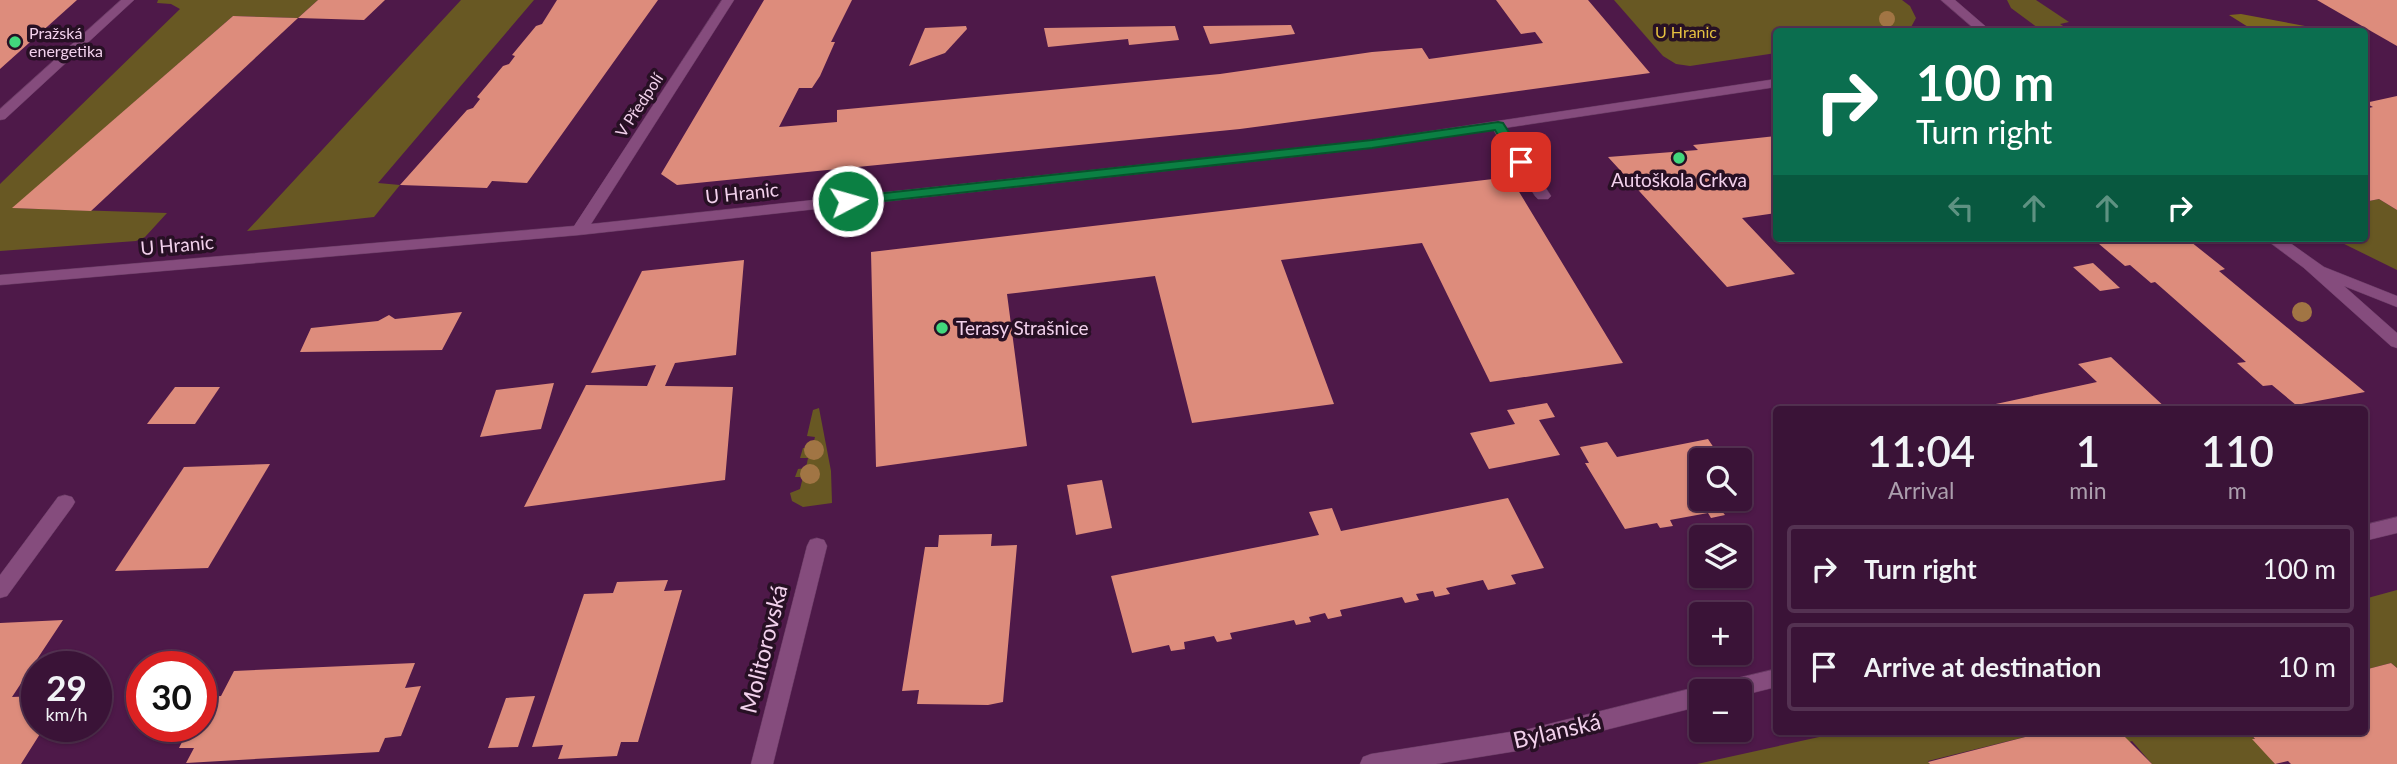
<!DOCTYPE html>
<meta charset="utf-8">
<style>
:root{--surface:#3a1337;--page:#411c3f;--text:#f1f3f6;--muted:#ab9ead;--line:#543252}
body{margin:0;font-family:Lato,sans-serif;background:var(--page);color:var(--text);height:100vh;display:flex;flex-direction:column;font-size:26px;white-space:nowrap}
*{box-sizing:border-box;margin:0}
p{font-size:23px;color:var(--muted)}
.icon{flex:none;width:38px;height:38px;fill:none;stroke:currentColor;stroke-width:2;stroke-linecap:round;stroke-linejoin:round}
.map{position:relative;flex:1;overflow:hidden}
.drawer{position:absolute;left:1773px;top:406px;width:595px;height:329px;display:flex;flex-direction:column;background:var(--surface);border-radius:7px;box-shadow:0 2px 5px #0004,0 0 0 2px var(--line)}
.drawer>*{flex:none}
.guide{position:absolute;left:1773px;top:28px;width:595px;height:214px;border-radius:7px;box-shadow:0 2px 5px #0004,0 0 0 2px var(--line);background:#0b6e4f;color:#fff;overflow:hidden}
.controls{position:absolute;left:1689px;top:448px;display:grid;gap:14px}
.controls a{display:grid;place-items:center;width:63px;height:63px;border-radius:7px;background:var(--surface);box-shadow:0 2px 5px #0004,0 0 0 2px var(--line);font-size:35px}
.speed{position:absolute;left:21px;top:651px;display:flex;gap:14px;font-size:35px;font-weight:700;text-align:center}
.speed>*{display:grid;place-content:center;width:91px;height:91px;border-radius:50%;background:var(--surface);box-shadow:0 2px 5px #0004,0 0 0 2px var(--line);line-height:1}
.speed small{font-size:18px;font-weight:400}
.speed .limit{border:10px solid #d22;background:#fff;color:#111}
.pin{position:absolute;display:grid;place-items:center;width:60px;height:60px;color:#fff;margin:-30px;border-radius:14px;box-shadow:0 4px 10px #0006}
.me{position:absolute;width:77px;margin:-38px;rotate:84deg;stroke-linejoin:round;filter:drop-shadow(0 0 5px #0008)}
.turn{display:flex;align-items:center;gap:24px;height:147px;padding:0 28px;font-size:32px}
.turn .icon{width:91px;height:91px;stroke-width:2.5}
.turn b{display:block;font-size:49px;line-height:60px}
.lanes{display:flex;align-items:center;height:66px;padding:0 28px;background:#0003;justify-content:center;gap:35px;direction:ltr}
.lanes .off{opacity:.35}
.eta{display:flex;justify-content:space-evenly;align-items:center;height:119px;text-align:center}
.eta b{font-size:42px;font-weight:600;line-height:49px}
ul{padding:0;list-style:none}
li{display:flex;align-items:center;gap:21px;height:88px;margin:0 14px 10px;padding:0 14px;border:4px solid var(--line);border-radius:7px}
li div{flex:1}
li b{display:block;font-size:26px}
li em{font-style:normal}
.map>svg:first-child{display:block}
.green{fill:#685823}
.forest{fill:#7b661f}
.building{fill:#dd8c7c}
.lines{fill:none;stroke-linecap:round;stroke-linejoin:round}
.lane-casing{stroke:#683b63;stroke-width:1}
.street-casing{stroke:#683b63;stroke-width:1}
.lane{fill:#854c7d;fill-rule:evenodd}
.street{fill:#854c7d;fill-rule:evenodd}
.tree{fill:#a17544}
.route{fill:#0b8043;stroke:#07532c;stroke-width:2}
.poi-dot{fill:#42d77c;stroke:#271024;stroke-width:2.5}
.labels{text-anchor:middle;stroke-width:7;stroke-linejoin:round;paint-order:stroke}
.far-park-label{font-size:16px;fill:#e5c040;stroke:#271024}
.far-poi-label{font-size:16px;fill:#f2d1ec;stroke:#271024;text-anchor:start}
.far-street-label{font-size:16px;fill:#f2d1ec;stroke:#271024}
.poi-label{font-size:19px;fill:#f2d1ec;stroke:#271024}
.street-label{font-size:19px;fill:#f2d1ec;stroke:#271024}
.near-street-label{font-size:23px;fill:#f2d1ec;stroke:#271024}
</style>
<div class="map">
<svg width="2397" height="764" viewBox="0 0 2397 764">
<rect width="100%" height="100%" fill="#4e1949"/>
<g class="green">
<polygon points="158,0 318,0 298,18 233,16 13,208 167,213 145,237 136,241 0,251 0,184 180,9 171,4 157,3"/>
<polygon points="461,0 534,0 378,183 400,185 374,217 247,231"/>
<polygon points="1614,0 1902,0 1910,6 1916,18 1910,29 1903,31 1776,32 1776,53 1690,66 1676,64 1663,56"/>
<polygon points="2007,0 2036,0 2069,22 2060,24 2071,31 2042,31 2011,8"/>
<polygon points="2379,199 2397,210 2397,270 2332,238 2364,238 2364,202"/>
<polygon points="819,408 831,471 832,503 803,507 792,501 790,493 800,489 803,477 795,477 798,469 806,468 808,458 800,458 803,448 812,448 815,437 807,436 813,410"/>
<polygon points="2397,590 2397,668 2391,663 2364,670 2364,599"/>
<polygon points="1842,732 2045,732 1928,761 1930,764 1697,764"/>
<polygon points="2108,732 2249,732 2275,764 2152,764 2132,741 2129,742 2121,733 2111,735"/>
</g>
<polygon class="forest" points="2241,14 2332,31 2245,31 2253,30 2229,15"/>
<g class="building">
<polygon points="0,0 77,0 0,69"/>
<polygon points="318,0 385,0 364,20 298,18"/>
<polygon points="557,0 658,0 527,183 492,181 487,188 400,185 467,110 473,108 480,99 477,97 503,66 509,64 515,56 512,55 536,26 542,24"/>
<polygon points="764,0 852,0 831,42 835,42 820,76 812,88 799,88 779,127 837,122 837,110 1220,74 1372,52 1422,48 1429,59 1543,43 1535,32 1521,34 1496,0 1588,0 1650,73 1240,129 677,185 661,174"/>
<polygon points="2317,0 2397,0 2397,46 2329,7"/>
<polygon points="233,16 298,18 91,211 12,208"/>
<polygon points="1291,25 1295,34 1210,44 1203,26"/>
<polygon points="966,26 967,29 945,53 909,66 925,28"/>
<polygon points="1175,26 1179,40 1129,45 1128,39 1048,47 1044,28"/>
<polygon points="2397,96 2397,210 2379,199 2364,202 2364,109 2373,107 2365,103"/>
<polygon points="1776,136 1776,213 1742,218 1795,274 1727,287 1608,157 1698,150 1693,145"/>
<polygon points="1510,177 1623,363 1490,382 1422,243 1281,260 1334,404 1192,423 1155,276 1007,294 1027,446 876,467 871,252"/>
<polygon points="2092,238 2186,238 2225,269 2219,271 2365,392 2296,405 2272,385 2263,386 2237,363 2246,362 2155,282 2151,283 2130,265 2125,266"/>
<polygon points="744,260 736,355 675,363 665,386 733,387 725,480 524,507 586,385 647,386 656,365 591,373 642,271"/>
<polygon points="2093,263 2120,288 2100,291 2073,267"/>
<polygon points="462,312 442,350 300,352 311,328 378,321 389,315 395,319"/>
<polygon points="2111,357 2168,410 1968,410 2097,382 2078,364"/>
<polygon points="554,383 541,429 480,437 496,390"/>
<polygon points="175,387 220,387 195,424 147,424"/>
<polygon points="1547,403 1555,417 1539,420 1560,455 1489,469 1470,433 1515,424 1507,410"/>
<polygon points="1708,439 1722,460 1701,460 1701,499 1740,499 1740,485 1752,504 1721,510 1725,515 1711,518 1708,513 1670,520 1673,526 1660,528 1657,523 1625,529 1585,463 1589,463 1580,447 1607,442 1617,457"/>
<polygon points="270,464 208,568 115,571 184,467"/>
<polygon points="1102,480 1112,528 1076,535 1067,485"/>
<polygon points="1508,498 1544,568 1511,575 1516,584 1488,590 1483,580 1446,588 1450,594 1435,597 1433,591 1416,594 1419,600 1405,603 1402,597 1340,610 1342,616 1328,619 1325,613 1309,617 1311,622 1296,625 1294,620 1230,633 1232,639 1217,642 1214,636 1184,642 1185,649 1171,651 1169,645 1132,653 1111,576 1319,535 1309,512 1332,508 1341,531"/>
<polygon points="992,534 991,546 1017,545 1003,702 988,705 917,704 919,690 902,691 925,547 938,547 939,535"/>
<polygon points="668,580 664,591 682,590 638,742 621,742 617,756 558,759 563,745 532,747 584,594 613,593 617,582"/>
<polygon points="63,620 12,697 37,696 37,726 45,726 21,764 0,764 0,623"/>
<polygon points="415,663 405,688 421,686 401,736 385,738 379,752 186,763 194,748 179,748 190,726 201,726 201,706 206,697 221,696 234,671"/>
<polygon points="2391,663 2397,668 2397,764 2291,764 2288,761 2275,764 2252,739 2255,739 2249,732 2364,732 2364,670"/>
<polygon points="535,696 518,747 488,748 506,698"/>
<polygon points="2045,732 2108,732 2111,735 2121,733 2152,764 1930,764 1928,762"/>
</g>
<g class="lines">
<g class="lane-casing">
<polygon id="lane" points="1498,122 1505,126 1551,196 1548,199 1538,199 1535,196 1491,126"/>
</g>
<g class="street-casing">
<g id="street">
<polygon points="121,0 134,0 5,119 0,120 0,109"/>
<polygon points="722,0 734,0 591,224 1372,140 1776,79 1776,87 1372,148 579,235 0,285 0,275 574,226"/>
<polygon points="1941,0 1955,0 1992,32 1978,32"/>
<polygon points="2264,238 2283,238 2324,267 2397,296 2397,307 2344,286 2397,333 2397,348 2391,346 2304,268"/>
<polygon points="65,495 72,497 75,502 72,507 7,596 0,598 0,575 58,497"/>
<polygon points="2397,517 2397,533 2364,541 2364,525"/>
<polygon points="817,538 824,540 827,546 773,764 751,764 807,546 810,540"/>
<polygon points="1776,669 1776,687 1740,696 1740,691 1710,691 1713,684 1721,682"/>
<polygon points="1701,686 1710,691 1701,691 1701,706 1529,749 1436,764 1360,764 1363,757 1371,754 1529,729"/>
</g>
</g>
<use href="#lane" class="lane"/>
<use href="#street" class="street"/>
</g>
<g class="tree">
<circle cx="1887" cy="19" r="8"/>
<circle cx="2302" cy="312" r="10"/>
<circle cx="814" cy="450" r="10"/>
<circle cx="810" cy="474" r="10"/>
</g>
<polygon class="route" points="1498,122 1503,123 1528,162 1526,165 1516,165 1495,130 1372,148 848,205 841,201 848,197 1372,140"/>
<g class="poi-dot">
<circle cx="15" cy="42" r="7"/>
<circle cx="1679" cy="158" r="7"/>
<circle cx="942" cy="328" r="7"/>
</g>
<g class="labels">
<g class="far-park-label">
<text x="1686" y="38">U Hranic</text>
</g>
<g class="far-poi-label">
<text x="29" y="39">Pražská<tspan x="29" dy="18">energetika</tspan></text>
</g>
<g class="far-street-label">
<text transform="translate(639 105) rotate(-57)" y="6">V Předpolí</text>
</g>
<g class="poi-label">
<text x="1679" y="187">Autoškola Crkva</text>
<text x="956" y="335" text-anchor="start">Terasy Strašnice</text>
</g>
<g class="street-label">
<text transform="translate(742 193) rotate(-6)" y="7">U Hranic</text>
<text transform="translate(177 245) rotate(-5)" y="7">U Hranic</text>
</g>
<g class="near-street-label">
<text transform="translate(764 649) rotate(-76)" y="8">Molitorovská</text>
<text transform="translate(1557 731) rotate(-13)" y="8">Bylanská</text>
</g>
</g>
</svg>
<div class="controls">
<a><svg class="icon" aria-label="search" viewBox="0 0 24 24"><circle cx="10" cy="10" r="6"/><path d="M15 15l6 6"/></svg></a>
<a><svg class="icon" aria-label="layers" viewBox="0 0 24 24"><path d="M12 4l9 5-9 5-9-5zM3 14l9 5 9-5"/></svg></a>
<a>+</a>
<a>−</a>
</div>
<div class="speed"><div>29<small>km/h</small></div><div class="limit">30</div></div>
<div class="pin" style="left:1521px;top:162px;background:#d93025"><svg class="icon" aria-label="arrive" viewBox="0 0 24 24"><path d="M6 21V4h12l-3 4 3 4H6"/></svg></div>
<svg class="me" style="left:848px;top:201px" viewBox="-20 -20 40 40"><circle r="17" fill="#0b8043" stroke="#fff" stroke-width="3"/><path d="M0-11L8 9 0 5-8 9z" fill="#fff"/></svg>
<div class="guide">
<div class="turn"><svg class="icon" aria-label="right" viewBox="0 0 24 24"><path d="M7 20v-9h11M14 6l5 5-5 5"/></svg><div><b>100 m</b>Turn right</div></div>
<div class="lanes"><svg class="icon off" aria-label="left" viewBox="0 0 24 24"><path d="M17 20v-9H6M10 6l-5 5 5 5"/></svg><svg class="icon off" aria-label="ahead" viewBox="0 0 24 24"><path d="M12 20V5M6 11l6-6 6 6"/></svg><svg class="icon off" aria-label="ahead" viewBox="0 0 24 24"><path d="M12 20V5M6 11l6-6 6 6"/></svg><svg class="icon" aria-label="right" viewBox="0 0 24 24"><path d="M7 20v-9h11M14 6l5 5-5 5"/></svg></div>
</div>
<section class="drawer">
<div class="eta">
<div><b>11:04</b><p>Arrival</p></div>
<div><b>1</b><p>min</p></div>
<div><b>110</b><p>m</p></div>
</div>
<ul>
<li><svg class="icon" aria-label="right" viewBox="0 0 24 24"><path d="M7 20v-9h11M14 6l5 5-5 5"/></svg><div><b>Turn right</b></div><em>100 m</em></li>
<li><svg class="icon" aria-label="arrive" viewBox="0 0 24 24"><path d="M6 21V4h12l-3 4 3 4H6"/></svg><div><b>Arrive at destination</b></div><em>10 m</em></li>
</ul>
</section>
</div>
